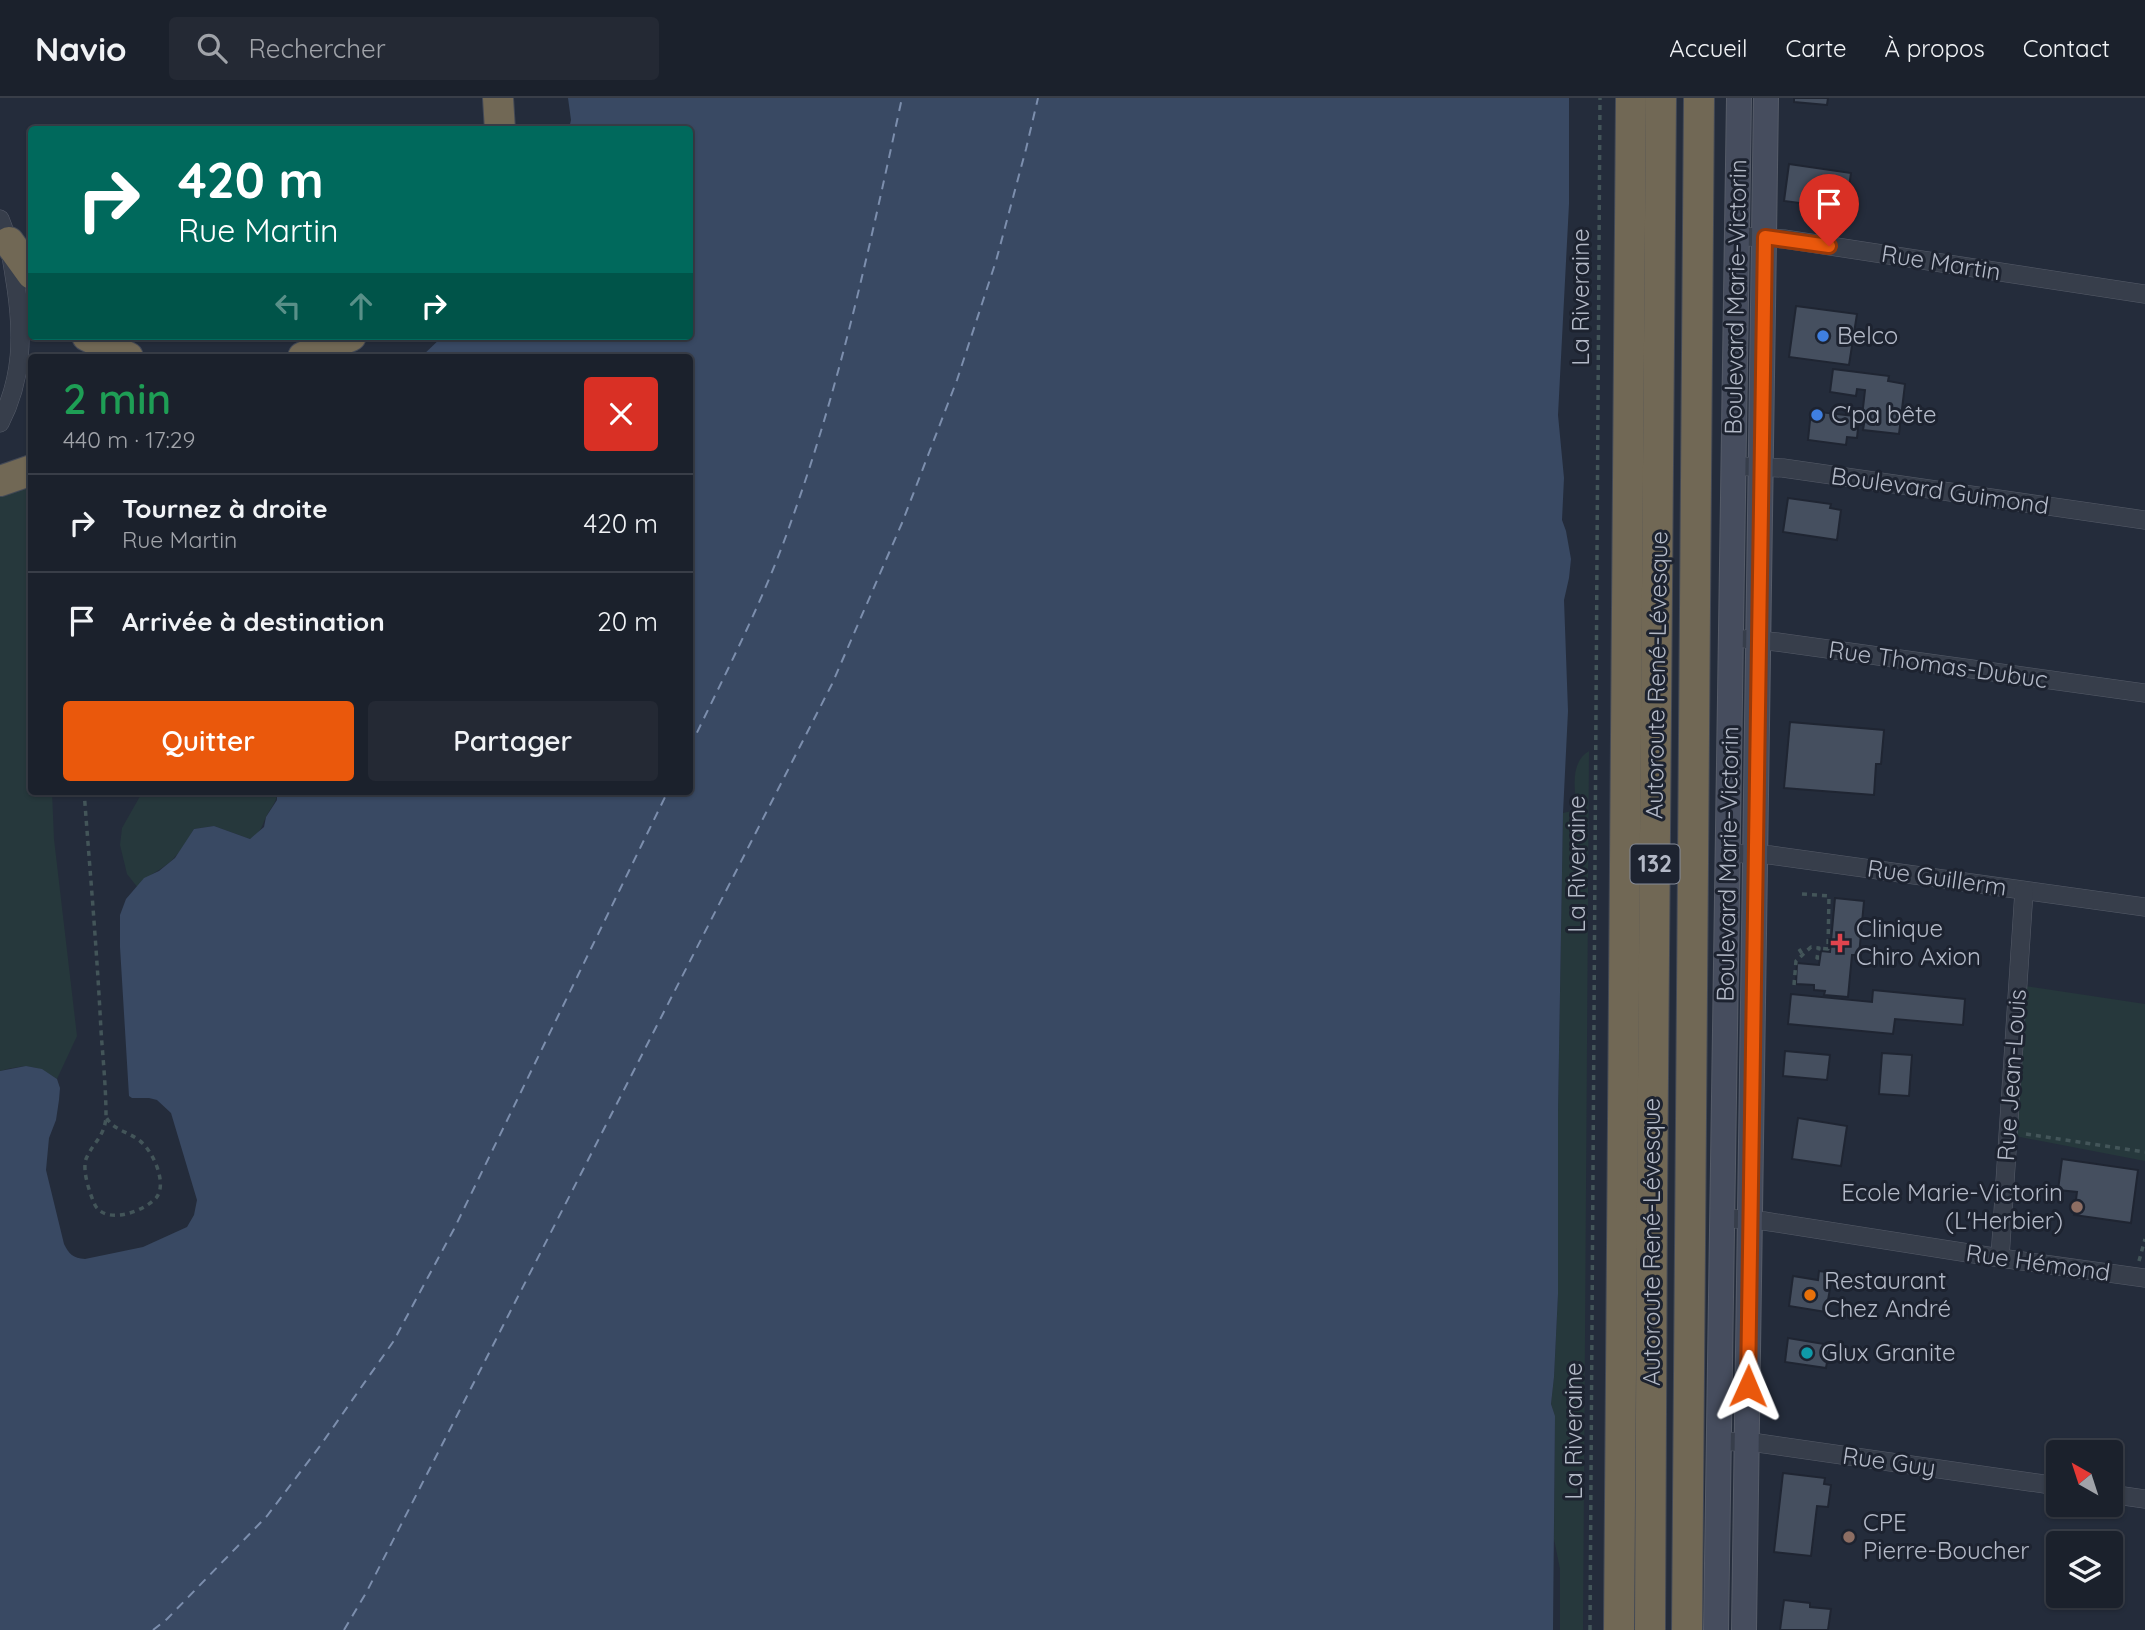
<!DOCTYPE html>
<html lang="fr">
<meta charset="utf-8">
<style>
:root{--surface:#1b212c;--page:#242934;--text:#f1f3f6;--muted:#a0a3a9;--line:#393e48;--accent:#ea580c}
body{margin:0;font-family:Quicksand,sans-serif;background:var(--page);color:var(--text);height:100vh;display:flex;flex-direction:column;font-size:26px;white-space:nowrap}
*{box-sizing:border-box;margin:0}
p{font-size:23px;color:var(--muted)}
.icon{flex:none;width:38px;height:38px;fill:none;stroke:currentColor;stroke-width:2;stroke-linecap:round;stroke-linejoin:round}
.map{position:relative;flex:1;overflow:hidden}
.details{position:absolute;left:28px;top:256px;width:665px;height:441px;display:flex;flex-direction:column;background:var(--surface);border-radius:7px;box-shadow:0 2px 5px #0004,0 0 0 2px var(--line)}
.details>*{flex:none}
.hud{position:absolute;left:28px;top:28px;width:665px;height:214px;border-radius:7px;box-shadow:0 2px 5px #0004,0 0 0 2px var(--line);background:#00695c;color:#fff;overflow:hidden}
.needle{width:46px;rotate:321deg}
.fabs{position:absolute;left:2046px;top:1342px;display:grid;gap:14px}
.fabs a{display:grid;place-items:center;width:77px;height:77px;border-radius:7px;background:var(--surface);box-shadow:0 2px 5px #0004,0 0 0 2px var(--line);font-size:35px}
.pin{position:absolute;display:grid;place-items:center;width:60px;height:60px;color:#fff;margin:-72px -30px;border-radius:50% 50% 50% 0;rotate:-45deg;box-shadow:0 0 7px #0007}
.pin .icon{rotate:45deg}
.me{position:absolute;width:77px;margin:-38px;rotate:1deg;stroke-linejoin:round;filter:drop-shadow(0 0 5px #0008)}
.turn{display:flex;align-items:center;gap:24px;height:147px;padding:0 35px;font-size:32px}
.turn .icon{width:91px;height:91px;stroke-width:2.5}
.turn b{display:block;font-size:49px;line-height:60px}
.lanes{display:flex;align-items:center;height:66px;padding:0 35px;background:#0003;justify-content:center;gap:35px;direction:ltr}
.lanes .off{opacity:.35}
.round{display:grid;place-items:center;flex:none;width:74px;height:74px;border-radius:7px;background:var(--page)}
.summary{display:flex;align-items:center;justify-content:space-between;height:119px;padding:0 35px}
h1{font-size:42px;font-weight:600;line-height:52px;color:#1e9e55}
.button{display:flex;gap:14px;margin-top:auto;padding:14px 35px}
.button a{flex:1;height:80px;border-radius:7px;background:var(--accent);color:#fff;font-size:28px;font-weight:600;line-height:80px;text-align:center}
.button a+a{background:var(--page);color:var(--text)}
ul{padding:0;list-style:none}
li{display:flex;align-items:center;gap:21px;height:98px;padding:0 35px;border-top:2px solid var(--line)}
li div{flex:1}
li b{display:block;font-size:26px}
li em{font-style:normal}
header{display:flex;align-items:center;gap:42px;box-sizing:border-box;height:98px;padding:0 35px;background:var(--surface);border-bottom:2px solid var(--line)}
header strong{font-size:33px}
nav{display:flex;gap:38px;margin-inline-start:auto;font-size:24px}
.search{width:490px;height:63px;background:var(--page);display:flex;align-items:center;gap:18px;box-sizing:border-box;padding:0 24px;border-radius:7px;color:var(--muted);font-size:26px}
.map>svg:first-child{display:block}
.green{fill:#26383c}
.water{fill:#394963}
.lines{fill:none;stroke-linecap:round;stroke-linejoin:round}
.ferry{stroke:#7c8ead;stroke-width:2;stroke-dasharray:9 7;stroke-linecap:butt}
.building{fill:#454f5f;stroke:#1f2532;stroke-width:2}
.street-casing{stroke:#565c69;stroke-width:19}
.secondary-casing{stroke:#565c69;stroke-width:26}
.highway-casing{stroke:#434956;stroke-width:32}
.path{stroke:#435559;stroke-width:3.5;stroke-dasharray:5 5;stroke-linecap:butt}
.street{stroke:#373e4b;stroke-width:18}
.secondary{stroke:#464d5e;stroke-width:24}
.highway{stroke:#716855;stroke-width:30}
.route-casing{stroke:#983908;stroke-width:18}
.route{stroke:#ea580c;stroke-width:12}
.shop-dot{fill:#3f7fe0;stroke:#1d2330;stroke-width:2.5}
.health-dot{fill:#e0444e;stroke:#1d2330;stroke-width:2.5}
.education-dot{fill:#8d6e63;stroke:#1d2330;stroke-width:2.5}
.food-dot{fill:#e8710a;stroke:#1d2330;stroke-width:2.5}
.culture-dot{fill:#0f9aa8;stroke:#1d2330;stroke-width:2.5}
.labels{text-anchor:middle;stroke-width:6;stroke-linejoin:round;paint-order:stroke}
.shield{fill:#1d2330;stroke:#868c9a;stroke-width:2}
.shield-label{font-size:23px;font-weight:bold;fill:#b3b9c7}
.street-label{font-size:24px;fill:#b3b9c7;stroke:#1d2330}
.poi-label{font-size:24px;fill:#b3b9c7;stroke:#1d2330;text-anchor:start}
</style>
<header>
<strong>Navio</strong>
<div class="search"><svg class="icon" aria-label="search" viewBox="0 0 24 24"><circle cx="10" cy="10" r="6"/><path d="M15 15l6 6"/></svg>Rechercher</div>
<nav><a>Accueil</a><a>Carte</a><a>À propos</a><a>Contact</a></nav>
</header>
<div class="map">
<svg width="2145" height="1532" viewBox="0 0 2145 1532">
<rect width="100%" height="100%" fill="#242c3b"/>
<g class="green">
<path d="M19,387L32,388V693H52L54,741L77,938L57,981C35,966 26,966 0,973V395Z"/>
<path d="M1589,653L1583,1532H1560V1471L1554,1441L1555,1318L1551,1306L1554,1279L1558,1196V1014L1563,715L1577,712C1575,693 1569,665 1589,653Z"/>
<path d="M143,693H277C277,705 271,709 266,719C260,732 262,733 250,741L214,728L194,731C188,741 182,752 174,760C162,773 148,775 138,790L127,776L120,747L122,730Z"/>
<polygon points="2025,888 2145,906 2145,1063 2015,1038"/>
</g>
<path class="water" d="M568,0H1569V106L1558,317L1564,380L1562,422L1566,433L1571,461L1569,480L1564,502L1568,613L1563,715L1558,1014V1196L1554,1279L1551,1306L1555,1318L1553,1532H0V973L26,968L42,971L57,981L60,990L59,1002L56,1022L49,1040L46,1072L64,1146C69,1156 73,1160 85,1161L143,1149L187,1129L194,1117L197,1102L171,1015L157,1002L149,1000H132L129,998L120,849V817L126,801L144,780L159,773L175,760L194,731L214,728L250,741L264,729L266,719L277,702V693H690V259H421L443,238H690V32L569,31L571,22Z"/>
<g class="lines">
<g class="ferry">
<path d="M690,649C726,574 765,500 792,421C841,285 871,142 902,0"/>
<polyline points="153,1532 167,1521 267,1418 320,1348 393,1244 454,1131 668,693"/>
<polyline points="344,1532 366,1495 832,586 902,425 957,282 996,163 1026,51 1038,0"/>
</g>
</g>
<g class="building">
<polygon points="1794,0 1828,0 1827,7 1794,4"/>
<polygon points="1789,66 1851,75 1846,111 1784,103"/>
<polygon points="1796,208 1857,216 1849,267 1789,259"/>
<polygon points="1833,271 1889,278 1888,283 1905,286 1899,336 1863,332 1865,320 1859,320 1857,340 1847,339 1846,347 1808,342 1811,313 1862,319 1865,292 1857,291 1856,298 1830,294"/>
<polygon points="1788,400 1831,406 1830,410 1841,412 1837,442 1783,434"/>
<polygon points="1790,624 1884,632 1881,666 1876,666 1874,697 1784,690"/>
<polygon points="1835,800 1864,803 1859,857 1852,857 1848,899 1824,897 1825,893 1814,892 1814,887 1796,886 1797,865 1819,867 1821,853 1830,854"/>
<polygon points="1873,892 1965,901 1963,927 1895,921 1893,936 1788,926 1791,896 1872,904"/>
<polygon points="1785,953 1830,957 1827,982 1783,978"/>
<polygon points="1882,955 1912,957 1909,998 1879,996"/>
<polygon points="1798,1020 1847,1028 1841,1068 1792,1061"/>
<polygon points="2062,1061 2138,1072 2131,1125 2074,1117 2077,1094 2058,1092"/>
<polygon points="1819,1173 1826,1174 1825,1184 1831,1185 1826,1214 1789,1208 1793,1178 1818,1182"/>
<polygon points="1788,1240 1830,1247 1826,1270 1785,1264"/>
<polygon points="1783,1375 1825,1380 1824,1386 1831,1387 1828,1409 1817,1408 1811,1458 1774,1454"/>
<polygon points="1784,1502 1810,1505 1810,1509 1831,1511 1828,1532 1780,1532"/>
</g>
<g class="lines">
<g class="street-casing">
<g id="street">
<path d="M0,121C10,144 12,164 16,189C23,237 23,280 0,325"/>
<polyline points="1737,138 1784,141 2145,196"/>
<polyline points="1734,368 1783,370 2145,422"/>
<polyline points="1746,541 1777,544 2145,595"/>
<polyline points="1728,755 1770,757 2145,809"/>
<polyline points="1723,1120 1764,1123 2000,1160 2145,1180"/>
<polyline points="2000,1160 2024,793"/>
<polyline points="1720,1343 1758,1345 2058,1388"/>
<polyline points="2110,1396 2145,1401"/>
</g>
</g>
<g class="secondary-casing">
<g id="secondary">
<polyline points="1716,1532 1739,0"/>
<polyline points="1744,1532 1766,0"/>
</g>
</g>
<g class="highway-casing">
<g id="highway">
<polyline points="498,0 500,32"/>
<polyline points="9,144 32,176"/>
<polyline points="87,238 128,259"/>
<polyline points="303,259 351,238"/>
<polyline points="0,383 32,372"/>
<polyline points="1619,1532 1631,0"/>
<polyline points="1650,1532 1652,1103 1661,0"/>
<polyline points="1687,1532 1699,0"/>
</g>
</g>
<g class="path">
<path d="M84,693C90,773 97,853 101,933C103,961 106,990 106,1018C105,1039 93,1044 86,1061C82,1073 90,1096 95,1107C106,1127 143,1114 156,1100C168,1086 153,1053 140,1043C128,1033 114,1033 106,1019"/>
<polyline points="1802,796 1829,798 1828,851 1819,850"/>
<polyline points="1799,851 1803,857"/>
<polyline points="1794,887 1796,863 1811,849 1819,850 1817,860 1820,860"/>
<polyline points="2026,1036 2145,1054"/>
<polyline points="2139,1163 2145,1141"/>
<polyline points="1590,1532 1600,0"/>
</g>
<use href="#street" class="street"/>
<use href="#secondary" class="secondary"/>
<use href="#highway" class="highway"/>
</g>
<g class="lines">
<g class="route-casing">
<polyline id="route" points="1748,1288 1765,139 1829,148"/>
</g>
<use href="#route" class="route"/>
</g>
<g class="shop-dot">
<circle cx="1823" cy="238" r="7"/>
<circle cx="1817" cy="317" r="7"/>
</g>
<path class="health-dot" d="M1836.5 834.5h7v7h7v7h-7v7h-7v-7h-7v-7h7z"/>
<g class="education-dot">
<circle cx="2077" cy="1109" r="7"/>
<circle cx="1849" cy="1439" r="7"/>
</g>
<circle class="food-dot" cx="1810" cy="1197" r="7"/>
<circle class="culture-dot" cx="1807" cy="1255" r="7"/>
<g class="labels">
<rect class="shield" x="1630.5" y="746.5" width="49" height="39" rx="5"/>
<g class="shield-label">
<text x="1655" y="774">132</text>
</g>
<g class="street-label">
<text transform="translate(1941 165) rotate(9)" y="8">Rue Martin</text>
<text transform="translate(1581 199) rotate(-90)" y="8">La Riveraine</text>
<text transform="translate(1736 199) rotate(-89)" y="8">Boulevard Marie-Victorin</text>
<text transform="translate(1940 393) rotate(8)" y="8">Boulevard Guimond</text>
<text transform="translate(1938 567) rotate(8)" y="8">Rue Thomas-Dubuc</text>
<text transform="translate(1657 577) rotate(-89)" y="8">Autoroute René-Lévesque</text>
<text transform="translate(1577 766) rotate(-90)" y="8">La Riveraine</text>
<text transform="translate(1728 766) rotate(-89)" y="8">Boulevard Marie-Victorin</text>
<text transform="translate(1937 780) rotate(8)" y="8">Rue Guillerm</text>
<text transform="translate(2012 977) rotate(-86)" y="8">Rue Jean-Louis</text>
<text transform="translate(1652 1144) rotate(-90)" y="8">Autoroute René-Lévesque</text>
<text transform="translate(2038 1165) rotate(8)" y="8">Rue Hémond</text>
<text transform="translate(1574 1333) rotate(-90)" y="8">La Riveraine</text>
<text transform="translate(1889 1364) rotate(8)" y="8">Rue Guy</text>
</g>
<g class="poi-label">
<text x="1837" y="246">Belco</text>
<text x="1831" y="325">C'pa bête</text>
<text x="1856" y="839">Clinique<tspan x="1856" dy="28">Chiro Axion</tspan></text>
<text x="2063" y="1103" text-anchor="end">Ecole Marie-Victorin<tspan x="2063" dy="28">(L'Herbier)</tspan></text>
<text x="1824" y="1191">Restaurant<tspan x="1824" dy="28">Chez André</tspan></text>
<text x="1821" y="1263">Glux Granite</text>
<text x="1863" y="1433">CPE<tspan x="1863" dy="28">Pierre-Boucher</tspan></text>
</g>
</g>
</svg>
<div class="fabs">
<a><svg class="needle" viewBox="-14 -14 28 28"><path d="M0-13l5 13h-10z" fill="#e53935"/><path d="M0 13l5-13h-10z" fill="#a0a3a9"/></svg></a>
<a><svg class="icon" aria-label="layers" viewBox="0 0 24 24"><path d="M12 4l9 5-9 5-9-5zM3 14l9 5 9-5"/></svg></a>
</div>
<div class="pin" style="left:1829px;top:148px;background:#d93025"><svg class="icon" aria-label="arrive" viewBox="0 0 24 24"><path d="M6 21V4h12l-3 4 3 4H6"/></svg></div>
<svg class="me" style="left:1748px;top:1288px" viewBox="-20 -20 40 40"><path d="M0-17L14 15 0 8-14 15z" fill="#ea580c" stroke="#fff" stroke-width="4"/></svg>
<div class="hud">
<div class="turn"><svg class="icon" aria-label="right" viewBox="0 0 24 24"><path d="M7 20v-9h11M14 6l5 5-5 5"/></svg><div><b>420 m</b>Rue Martin</div></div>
<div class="lanes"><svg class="icon off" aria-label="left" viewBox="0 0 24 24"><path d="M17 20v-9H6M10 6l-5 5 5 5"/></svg><svg class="icon off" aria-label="ahead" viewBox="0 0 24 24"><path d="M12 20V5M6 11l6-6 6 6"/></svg><svg class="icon" aria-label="right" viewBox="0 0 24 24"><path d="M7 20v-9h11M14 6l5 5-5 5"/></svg></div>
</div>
<section class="details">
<div class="summary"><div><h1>2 min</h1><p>440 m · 17:29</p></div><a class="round" style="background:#d93025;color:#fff"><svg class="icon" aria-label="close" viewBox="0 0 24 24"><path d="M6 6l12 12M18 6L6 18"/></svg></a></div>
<ul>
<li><svg class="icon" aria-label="right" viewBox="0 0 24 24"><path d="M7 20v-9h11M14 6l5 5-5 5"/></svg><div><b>Tournez à droite</b><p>Rue Martin</p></div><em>420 m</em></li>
<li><svg class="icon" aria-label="arrive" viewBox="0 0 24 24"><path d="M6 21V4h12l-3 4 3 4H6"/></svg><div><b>Arrivée à destination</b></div><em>20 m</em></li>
</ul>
<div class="button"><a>Quitter</a><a>Partager</a></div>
</section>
</div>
